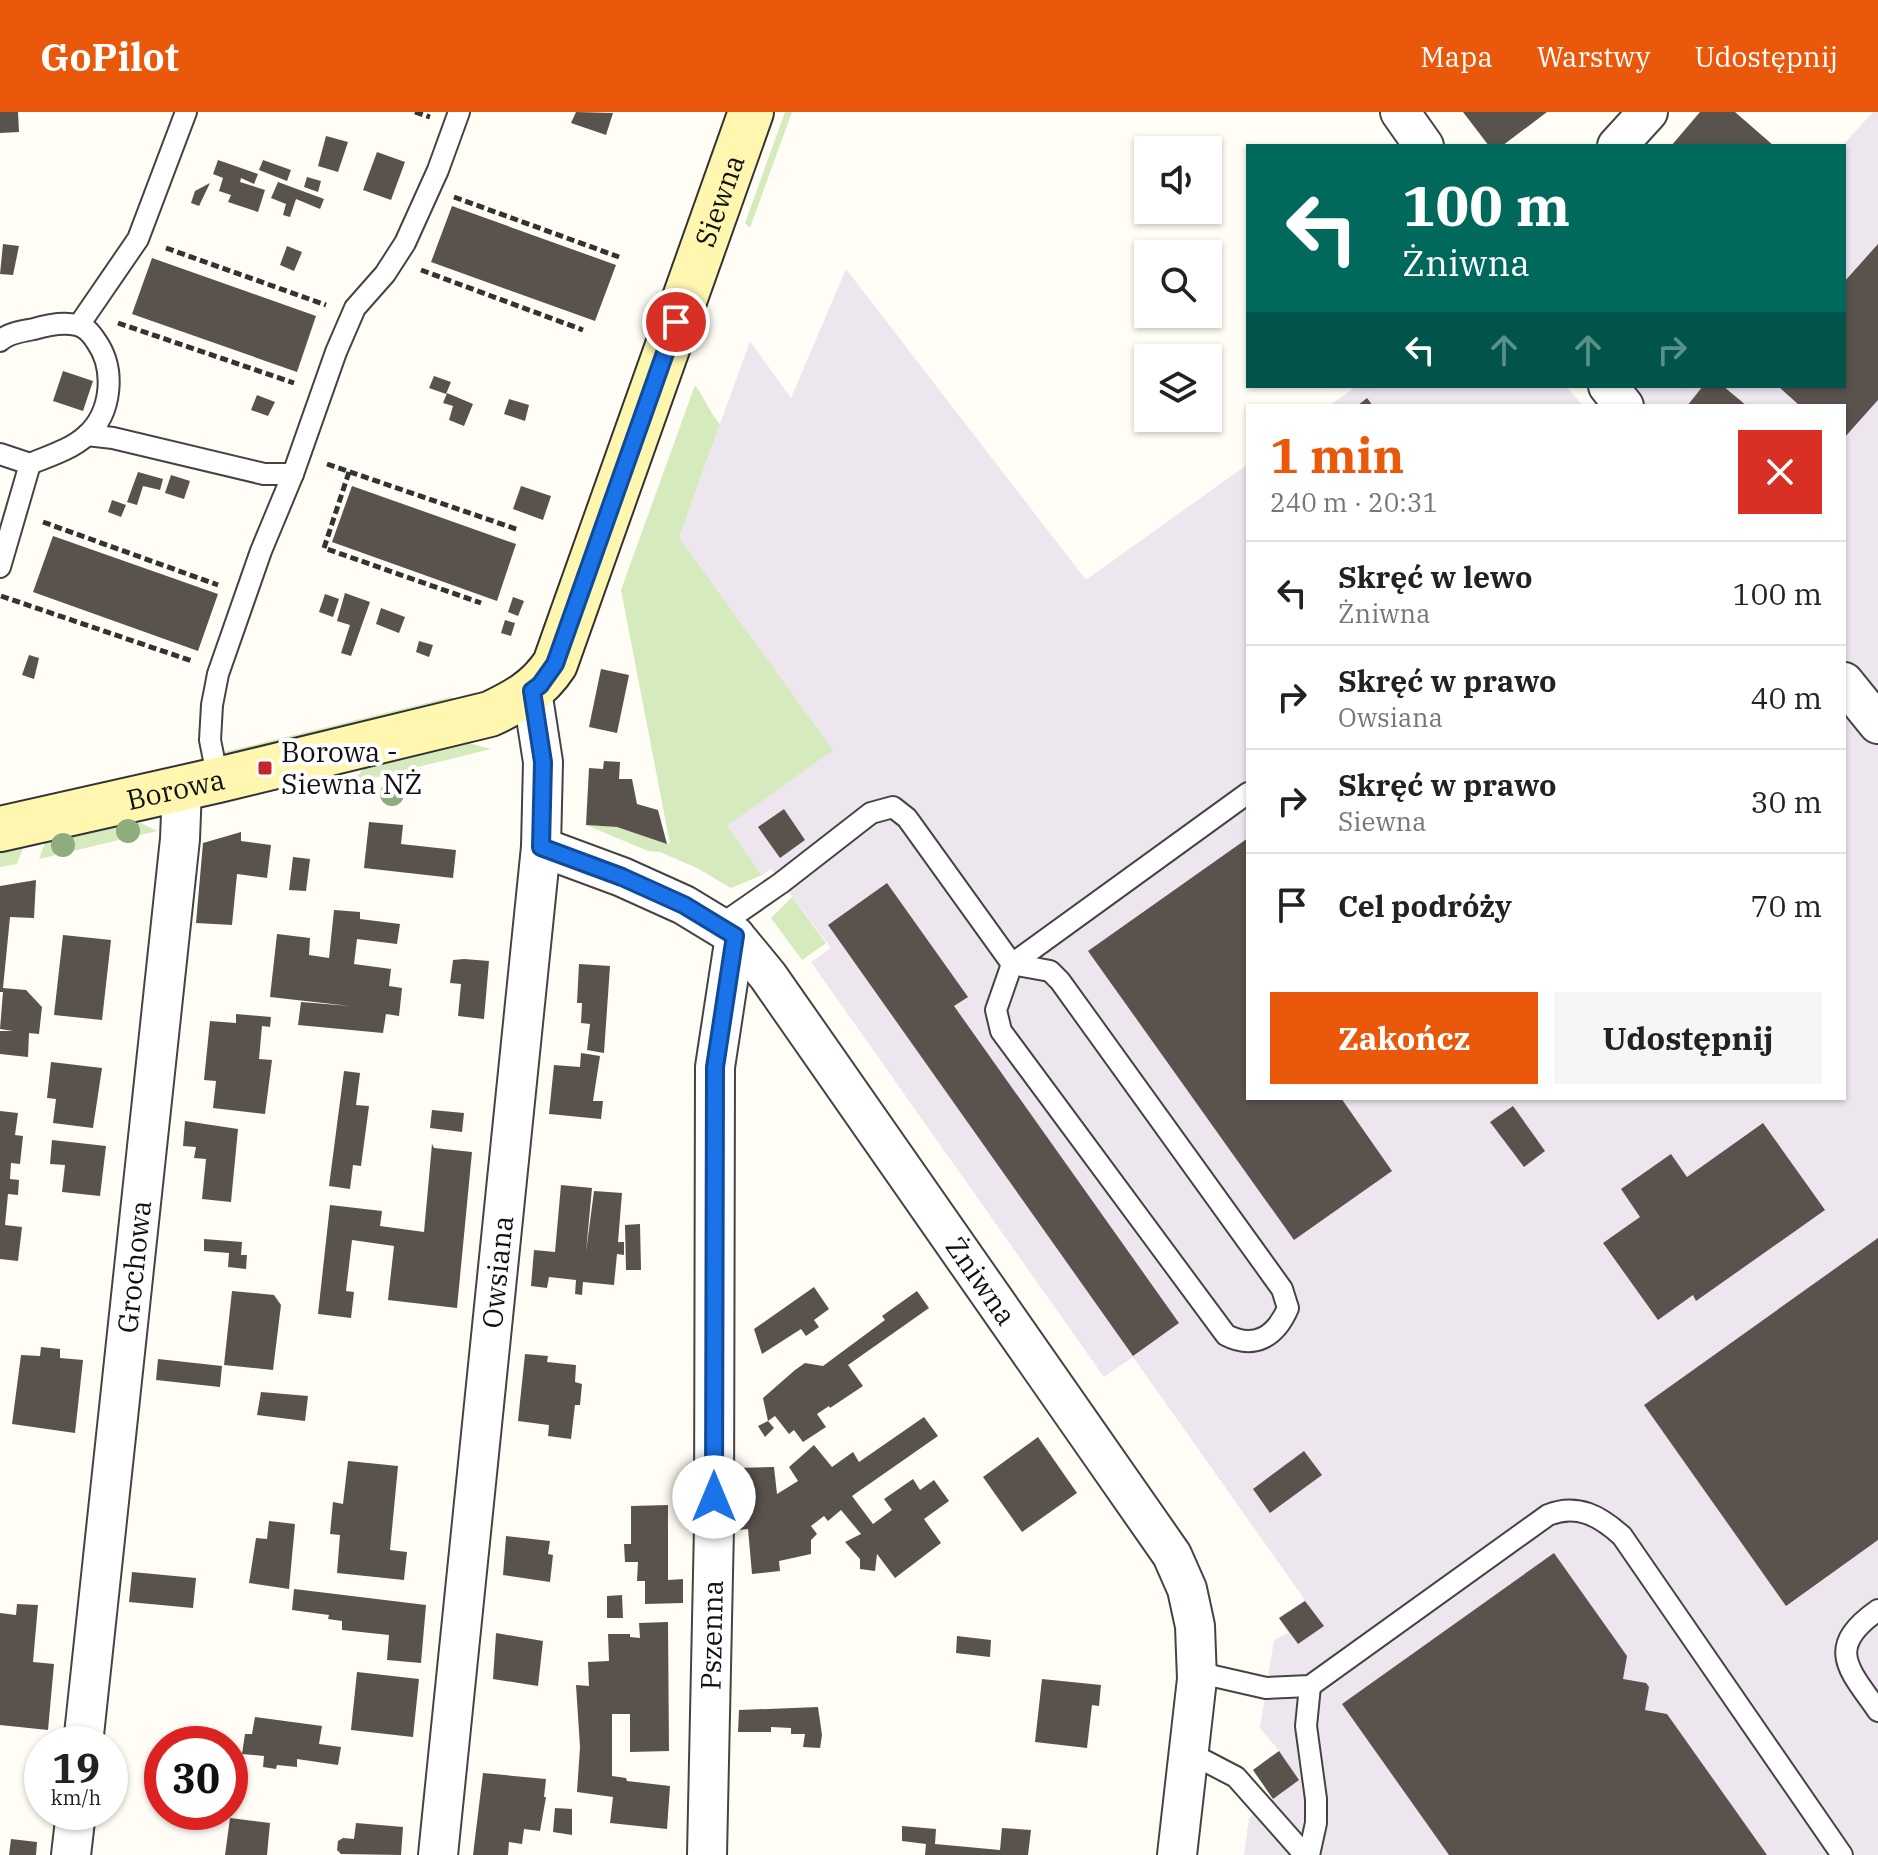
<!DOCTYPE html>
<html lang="pl">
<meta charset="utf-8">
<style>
:root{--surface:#fff;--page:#f6f6f6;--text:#222;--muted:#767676;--line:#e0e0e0;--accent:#ea580c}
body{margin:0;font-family:"IBM Plex Serif",serif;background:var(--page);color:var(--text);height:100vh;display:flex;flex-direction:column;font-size:30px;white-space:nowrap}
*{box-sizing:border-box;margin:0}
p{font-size:26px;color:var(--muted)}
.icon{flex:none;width:44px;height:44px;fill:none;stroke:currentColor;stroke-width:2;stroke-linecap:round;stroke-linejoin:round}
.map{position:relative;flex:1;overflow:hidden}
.drawer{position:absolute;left:1246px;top:292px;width:600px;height:696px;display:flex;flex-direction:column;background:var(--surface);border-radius:0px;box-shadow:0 2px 6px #0004}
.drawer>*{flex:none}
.banner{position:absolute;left:1246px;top:32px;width:600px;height:244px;border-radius:0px;box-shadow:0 2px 6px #0004;background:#00695c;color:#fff;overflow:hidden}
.tools{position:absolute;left:1134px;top:24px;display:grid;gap:16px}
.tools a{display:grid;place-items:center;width:88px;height:88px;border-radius:0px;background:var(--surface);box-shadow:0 2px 6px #0004;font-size:40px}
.speed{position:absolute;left:24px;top:1614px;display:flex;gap:16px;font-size:40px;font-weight:700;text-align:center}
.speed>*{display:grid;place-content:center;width:104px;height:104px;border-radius:50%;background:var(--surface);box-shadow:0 2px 6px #0004;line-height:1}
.speed small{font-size:20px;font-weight:400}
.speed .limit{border:12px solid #d22;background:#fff;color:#111}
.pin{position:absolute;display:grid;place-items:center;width:68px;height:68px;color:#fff;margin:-34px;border:4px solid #fff;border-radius:50%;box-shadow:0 2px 8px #0007}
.me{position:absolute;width:88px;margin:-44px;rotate:0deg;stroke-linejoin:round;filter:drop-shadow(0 0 6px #0008)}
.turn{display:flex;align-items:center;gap:28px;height:168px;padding:0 24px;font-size:36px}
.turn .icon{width:104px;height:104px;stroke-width:2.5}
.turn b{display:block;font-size:56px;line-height:68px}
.lanes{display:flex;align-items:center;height:76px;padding:0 24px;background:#0003;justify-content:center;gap:40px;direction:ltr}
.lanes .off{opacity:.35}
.round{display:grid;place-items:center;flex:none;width:84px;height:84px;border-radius:0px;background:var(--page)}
.headline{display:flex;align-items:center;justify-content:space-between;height:136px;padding:0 24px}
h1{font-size:48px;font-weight:700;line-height:60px;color:var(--accent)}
.action{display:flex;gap:16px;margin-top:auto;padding:16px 24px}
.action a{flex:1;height:92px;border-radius:0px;background:var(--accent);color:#fff;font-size:32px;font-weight:700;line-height:92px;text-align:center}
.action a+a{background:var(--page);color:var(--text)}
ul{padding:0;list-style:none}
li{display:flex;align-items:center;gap:24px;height:104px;padding:0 24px;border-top:2px solid var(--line)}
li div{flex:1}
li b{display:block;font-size:30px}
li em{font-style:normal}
header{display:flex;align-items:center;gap:48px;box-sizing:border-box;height:112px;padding:0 40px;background:var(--accent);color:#fff}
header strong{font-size:38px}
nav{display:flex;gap:44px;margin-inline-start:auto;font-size:28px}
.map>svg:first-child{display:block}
.industrial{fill:#eee6ef}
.green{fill:#d5ebbd}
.building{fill:#5a524d}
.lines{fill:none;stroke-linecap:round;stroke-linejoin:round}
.lane-casing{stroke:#444;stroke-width:24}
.street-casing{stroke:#444;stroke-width:42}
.secondary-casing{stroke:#333;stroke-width:48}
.path{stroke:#333;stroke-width:5;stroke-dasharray:8 4;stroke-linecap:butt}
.lane{stroke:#fff;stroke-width:20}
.street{stroke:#fff;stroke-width:38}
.secondary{stroke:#fff6b0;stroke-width:44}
.tree{fill:#8dad7f}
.route-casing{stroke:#114b97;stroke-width:20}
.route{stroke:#1a73e8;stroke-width:14}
.poi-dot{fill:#c4262e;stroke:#fff;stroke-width:3}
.labels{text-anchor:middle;stroke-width:8;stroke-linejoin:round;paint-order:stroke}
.street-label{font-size:28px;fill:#111;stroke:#fff}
.poi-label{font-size:28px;fill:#111;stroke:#fff;text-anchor:start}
</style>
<header>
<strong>GoPilot</strong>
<nav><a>Mapa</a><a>Warstwy</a><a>Udostępnij</a></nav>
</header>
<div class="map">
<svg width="1878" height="1743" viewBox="0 0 1878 1743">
<rect width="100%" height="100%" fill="#fffdf5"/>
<g class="industrial">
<polygon points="1873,0 1878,0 1878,1743 1244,1743 1249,1706 1273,1687 1253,1658 1279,1639 1260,1616 1274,1528 1288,1521 1279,1506 1305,1488 1133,1245 1104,1265 811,850 831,836 771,757 762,763 727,714 679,426 750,229 791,286 846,157 1086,468 1248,352 1248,986 1844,986 1844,294 1603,294 1624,274 1844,274 1842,34"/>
<polygon points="1357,274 1566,274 1583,294 1329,294"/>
</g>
<g class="green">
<polygon points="785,0 792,0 750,116 745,111"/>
<path d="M695,273C705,286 709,300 720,312L679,426L833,638L727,714L762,763L731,776L697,756L660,740L648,739L586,713L617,715L670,732L621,478Z"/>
<polygon points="451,585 456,588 229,644 220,641"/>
<polygon points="465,630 491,637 353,671 365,654"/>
<polygon points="134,711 141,711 157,719 39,747 45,731"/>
<polygon points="23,736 17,752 0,755 0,739"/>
<polygon points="792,785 826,831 802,848 771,806"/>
</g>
<g class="building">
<polygon points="0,0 18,0 19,20 0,21"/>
<polygon points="576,0 613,1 606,23 571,11"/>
<polygon points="1463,0 1547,0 1502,34 1489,34"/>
<polygon points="1700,0 1735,0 1774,34 1671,34"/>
<polygon points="326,24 348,30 338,60 318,54"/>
<polygon points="377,40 405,50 391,88 363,78"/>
<polygon points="218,48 258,62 254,72 241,66 240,70 265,78 258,100 228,90 231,83 219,79 223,66 213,62"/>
<polygon points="263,48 291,58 287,69 259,58"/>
<polygon points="307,65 321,69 318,80 304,75"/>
<polygon points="278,70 324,87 320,97 296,87 290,105 283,103 286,92 271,86"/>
<polygon points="210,71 199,94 191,91 195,79"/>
<polygon points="452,94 616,153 595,209 431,150"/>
<polygon points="3,132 19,134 13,163 0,162"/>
<polygon points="1878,132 1878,288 1844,326 1844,294 1800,294 1778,274 1844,274 1844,170"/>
<polygon points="287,134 302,140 294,159 280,153"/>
<polygon points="152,146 316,204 297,260 132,202"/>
<polygon points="63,259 93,269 83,299 53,289"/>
<polygon points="434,264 451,270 446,282 429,276"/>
<polygon points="1703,274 1723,274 1747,294 1687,294"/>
<polygon points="447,281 473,292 464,314 449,308 453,294 443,291"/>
<polygon points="257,283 275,290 268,304 251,298"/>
<polygon points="1367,286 1373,294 1357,294"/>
<polygon points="509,287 529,293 525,309 504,302"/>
<polygon points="138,360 163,367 160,378 143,374 137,393 127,390"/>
<polygon points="171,363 190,369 184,387 165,381"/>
<polygon points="352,374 516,432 497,489 332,430"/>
<polygon points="521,374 551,384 543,408 513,397"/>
<polygon points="112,388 126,393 121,405 108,400"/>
<polygon points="53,424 218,482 198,539 33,480"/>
<polygon points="345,481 370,490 351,544 341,541 350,513 337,509"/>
<polygon points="325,482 339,487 333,505 319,500"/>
<polygon points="513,485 524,489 518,504 508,500"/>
<polygon points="381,496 405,505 399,521 376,512"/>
<polygon points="505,508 515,511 511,524 501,521"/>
<polygon points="419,529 433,533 429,545 416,540"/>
<polygon points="29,543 39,546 34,567 22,563"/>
<polygon points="601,557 629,563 617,621 589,615"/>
<polygon points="604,649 620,650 619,667 632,667 637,692 658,698 667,732 617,715 586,713 589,656 603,657"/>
<polygon points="784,697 805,728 780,746 758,715"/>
<polygon points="369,710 403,713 401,732 456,738 453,766 364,756"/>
<polygon points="241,720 241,729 271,733 267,766 237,762 232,813 196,811 203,731"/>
<polygon points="1248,726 1248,986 1341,986 1392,1059 1294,1128 1088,839"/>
<polygon points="293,745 310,747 306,779 289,778"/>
<polygon points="36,768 34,806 10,805 3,876 26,878 42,895 39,922 29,921 28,945 0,942 0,919 13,919 0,917 3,880 0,880 0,774"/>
<polygon points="887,771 968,885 954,894 1179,1211 1133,1244 828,813"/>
<polygon points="334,798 360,800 360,807 400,812 397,832 357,827 354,852 391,857 389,874 402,876 399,904 386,902 383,921 298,913 301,890 350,894 270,885 277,822 310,826 309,843 329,846"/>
<polygon points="63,823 111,828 102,908 54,903"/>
<polygon points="464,847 489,849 484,907 458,904 461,872 450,871 453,848"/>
<polygon points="579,852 610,854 604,941 587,938 590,912 581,911 582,891 577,891"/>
<polygon points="236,902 271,905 270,915 262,914 259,947 272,948 265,1002 213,996 216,969 204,968 210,909 236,911"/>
<polygon points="581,941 600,944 593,989 603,989 601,1007 549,1002 554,953 580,955"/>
<polygon points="51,950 102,956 93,1016 53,1011 56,987 47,986"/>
<polygon points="344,959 360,961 356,993 369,994 361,1054 353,1053 350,1077 329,1074"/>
<polygon points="1513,994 1545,1039 1524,1055 1490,1010"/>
<polygon points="432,998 464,1001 462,1020 430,1016"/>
<polygon points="0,999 18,1001 15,1023 23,1024 20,1052 11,1051 10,1067 19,1068 18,1083 8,1082 5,1113 22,1115 18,1149 0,1147"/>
<polygon points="185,1009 238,1017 231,1090 202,1087 206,1047 194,1046 196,1035 183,1034"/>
<polygon points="1763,1011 1825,1098 1696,1189 1693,1183 1658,1208 1603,1131 1640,1105 1621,1077 1671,1042 1687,1065"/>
<polygon points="52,1028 106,1034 100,1084 62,1080 65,1053 50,1052"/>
<polygon points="432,1032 434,1036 472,1040 457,1196 388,1188 394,1134 352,1128 346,1179 354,1180 351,1206 318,1202 330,1093 382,1099 380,1114 424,1120"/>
<polygon points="561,1073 592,1076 586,1140 594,1079 622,1081 618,1130 624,1130 624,1143 617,1142 614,1173 583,1170 582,1183 575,1182 576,1168 549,1165 547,1176 531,1174 534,1138 555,1140"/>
<polygon points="640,1112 641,1158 626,1158 625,1113"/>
<polygon points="1878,1126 1878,1428 1786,1494 1644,1293"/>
<polygon points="204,1127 242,1130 241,1143 247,1143 246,1157 228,1155 229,1141 204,1139"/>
<polygon points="814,1175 829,1197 814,1208 819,1215 806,1224 801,1217 762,1242 754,1217"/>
<polygon points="232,1179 274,1183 281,1193 273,1258 224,1253"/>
<polygon points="917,1179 929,1196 848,1253 863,1274 830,1296 829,1294 817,1302 826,1315 803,1330 794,1318 789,1322 775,1304 768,1309 763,1286 795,1258 805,1251 823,1254 885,1208 882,1204"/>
<polygon points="41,1235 60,1237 60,1246 83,1248 75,1321 12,1312 21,1243 40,1244"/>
<polygon points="525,1242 548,1244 547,1250 576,1253 575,1270 582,1272 580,1293 575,1293 571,1327 548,1324 549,1313 518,1309"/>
<polygon points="158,1247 222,1254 220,1275 156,1268"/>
<polygon points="261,1280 308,1284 305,1309 257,1303"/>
<polygon points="924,1305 938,1324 852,1384 873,1412 892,1398 884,1387 913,1367 920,1378 934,1368 949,1389 924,1407 941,1431 895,1466 877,1442 875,1459 860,1457 860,1447 845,1430 861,1422 841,1398 828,1409 824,1404 811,1414 817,1422 811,1428 811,1442 779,1449 780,1459 752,1462 748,1417 738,1418 736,1356 774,1355 777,1382 798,1369 789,1355 814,1333 832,1355 853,1340 859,1350"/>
<polygon points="768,1309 774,1316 765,1325 758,1314"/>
<polygon points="1038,1325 1077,1381 1022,1420 983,1365"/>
<polygon points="1304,1339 1322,1363 1270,1401 1253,1377"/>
<polygon points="348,1349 398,1354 390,1438 407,1440 404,1468 337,1461 340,1423 330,1422 333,1390 343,1392"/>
<polygon points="668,1393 668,1468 683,1467 683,1491 645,1492 645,1469 637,1469 638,1450 625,1450 624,1432 631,1432 631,1394"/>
<polygon points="269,1409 295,1412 289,1477 249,1471 256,1426 267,1427"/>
<polygon points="506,1424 550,1429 548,1442 553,1443 550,1470 503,1463"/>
<polygon points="1554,1441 1627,1544 1623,1567 1646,1571 1649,1575 1645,1598 1667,1602 1767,1743 1449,1743 1342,1592"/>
<polygon points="132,1460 196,1466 193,1496 129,1490"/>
<polygon points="294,1477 426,1493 421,1551 387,1548 389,1523 342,1518 342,1509 328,1507 329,1503 292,1498"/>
<polygon points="622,1483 623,1506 607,1506 607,1484"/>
<polygon points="1305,1489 1324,1514 1298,1532 1279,1506"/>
<polygon points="17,1492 38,1493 33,1550 54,1552 48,1618 0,1613 0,1501 16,1503"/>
<polygon points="668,1510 669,1639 630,1640 630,1602 612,1602 612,1664 626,1666 627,1669 670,1674 667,1717 610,1711 613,1685 577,1680 580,1635 576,1573 589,1574 588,1550 609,1549 608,1522 630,1522 630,1525 640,1526 639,1511"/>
<polygon points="496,1521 543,1529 538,1574 493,1567"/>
<polygon points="957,1524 991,1528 990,1545 956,1541"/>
<polygon points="357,1560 419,1567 413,1625 351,1618"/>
<polygon points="1042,1567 1101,1573 1099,1594 1092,1593 1087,1636 1035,1630"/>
<polygon points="818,1595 822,1623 820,1636 803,1635 805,1622 791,1622 791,1616 771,1615 771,1620 738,1620 739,1598"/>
<polygon points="255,1605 322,1614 319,1632 341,1635 338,1653 297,1647 297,1655 277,1653 276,1657 263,1655 264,1644 242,1642 245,1622 252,1622"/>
<polygon points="1279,1639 1299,1668 1273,1687 1253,1658"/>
<polygon points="483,1661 546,1667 544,1685 546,1685 540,1719 524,1717 522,1732 509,1730 508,1743 473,1743"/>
<polygon points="555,1696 572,1697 572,1723 553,1720"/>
<polygon points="230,1706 270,1711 267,1743 225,1743"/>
<polygon points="356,1711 403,1715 401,1743 341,1742 337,1738 338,1729 343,1726 354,1727"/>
<polygon points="902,1714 936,1717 935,1732 1000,1738 1002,1716 1031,1718 1028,1743 925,1743 926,1732 902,1729"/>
<polygon points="11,1727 37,1730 36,1743 9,1743"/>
</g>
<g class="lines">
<g class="lane-casing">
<g id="lane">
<polyline points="79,213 138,127 186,0"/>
<path d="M0,229C8,221 23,219 34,217C47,213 64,210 77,213C86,215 91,221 96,229C116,257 112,301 86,324C70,338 49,344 30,352L0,342"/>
<polyline points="87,323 113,326 264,362 293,362"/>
<polyline points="0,455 30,352"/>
<polyline points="218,668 210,628 212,593 218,562 261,439 293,362 336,240 355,196 385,162 405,131 438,58 459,0"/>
<path d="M719,814L781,771L871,701L893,695L907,706L1012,852L996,898L1001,919L1226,1223C1255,1238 1276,1224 1288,1196L1282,1177L1060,869L1050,859L1012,852"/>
<polyline points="1012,852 1248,681"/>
<path d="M1878,1498C1824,1536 1849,1557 1878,1599"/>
<path d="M1196,1560L1266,1576L1310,1574L1548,1403C1577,1391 1600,1404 1622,1424L1842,1743"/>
<polyline points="1188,1640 1236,1665 1305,1743"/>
<polyline points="1309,1743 1316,1711 1316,1687 1306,1614 1310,1574"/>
</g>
</g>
<g class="street-casing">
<g id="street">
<polyline points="1400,0 1424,34"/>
<polyline points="1617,34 1648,0"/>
<polyline points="1608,274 1624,294"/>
<polyline points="1844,570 1878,612"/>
<path id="s1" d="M541,735L622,765L684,793L735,824L768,864L1172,1443L1187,1477L1195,1514L1197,1567L1177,1743"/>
<path id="s2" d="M83,1632L180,727L182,676"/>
<polyline points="71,1743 76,1700"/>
<path id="s3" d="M438,1743L541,735L543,650L532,579"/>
<path id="s4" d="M707,1743L714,1415L715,955L735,824"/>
</g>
</g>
<g class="secondary-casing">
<g id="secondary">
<path id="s5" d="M0,717L218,668L490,602C517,589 538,578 555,552L751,0"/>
</g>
</g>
<g class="path">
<polyline points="415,0 430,5"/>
<polyline points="454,85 619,145"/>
<polyline points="166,136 326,193"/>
<polyline points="421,158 583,218"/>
<polyline points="118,211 294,271"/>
<polyline points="327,352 519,418"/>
<polyline points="349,360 324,436 481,491"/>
<polyline points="43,410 218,473"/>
<polyline points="1,484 192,549"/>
</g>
<use href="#lane" class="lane"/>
<use href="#street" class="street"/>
<use href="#secondary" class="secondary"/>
</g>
<g class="tree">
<circle cx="392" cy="682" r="12"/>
<circle cx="128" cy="719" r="12"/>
<circle cx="63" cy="733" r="12"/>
</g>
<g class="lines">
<g class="route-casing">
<polyline id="route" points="676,210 555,552 540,573 532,579 543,650 541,735 622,765 684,793 735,824 715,955 714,1385"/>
</g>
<use href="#route" class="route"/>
</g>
<rect class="poi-dot" x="257" y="648" width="16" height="16" rx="4"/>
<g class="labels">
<g class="street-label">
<text dy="10" stroke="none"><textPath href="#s5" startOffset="1078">Siewna</textPath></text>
<text dy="10" stroke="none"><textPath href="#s5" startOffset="180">Borowa</textPath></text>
<text dy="10" stroke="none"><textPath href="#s2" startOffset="480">Grochowa</textPath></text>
<text dy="10" stroke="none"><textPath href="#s3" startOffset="586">Owsiana</textPath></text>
<text dy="10" stroke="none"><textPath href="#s1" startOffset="638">Żniwna</textPath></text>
<text dy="10" stroke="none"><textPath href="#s4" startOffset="220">Pszenna</textPath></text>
</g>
<g class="poi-label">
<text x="281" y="650">Borowa -<tspan x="281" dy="32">Siewna NŻ</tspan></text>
</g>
</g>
</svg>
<div class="tools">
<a><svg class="icon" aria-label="sound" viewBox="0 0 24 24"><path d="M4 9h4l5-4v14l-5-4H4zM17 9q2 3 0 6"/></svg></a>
<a><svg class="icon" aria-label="search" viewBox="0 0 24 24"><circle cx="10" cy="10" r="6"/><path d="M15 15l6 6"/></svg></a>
<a><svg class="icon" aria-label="layers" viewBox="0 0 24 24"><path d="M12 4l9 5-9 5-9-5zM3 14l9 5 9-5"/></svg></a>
</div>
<div class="speed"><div>19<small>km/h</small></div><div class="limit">30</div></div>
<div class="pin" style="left:676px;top:210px;background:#d93025"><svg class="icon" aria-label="arrive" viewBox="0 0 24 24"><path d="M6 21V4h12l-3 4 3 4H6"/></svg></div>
<svg class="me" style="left:714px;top:1385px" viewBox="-20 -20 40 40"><circle r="19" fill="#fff"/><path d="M0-13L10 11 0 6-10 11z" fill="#1a73e8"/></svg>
<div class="banner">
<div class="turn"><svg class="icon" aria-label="left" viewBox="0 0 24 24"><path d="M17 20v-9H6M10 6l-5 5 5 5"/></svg><div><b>100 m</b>Żniwna</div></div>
<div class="lanes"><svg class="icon" aria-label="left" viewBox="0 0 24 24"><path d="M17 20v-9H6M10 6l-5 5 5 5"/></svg><svg class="icon off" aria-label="ahead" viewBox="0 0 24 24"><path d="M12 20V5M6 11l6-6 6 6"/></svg><svg class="icon off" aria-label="ahead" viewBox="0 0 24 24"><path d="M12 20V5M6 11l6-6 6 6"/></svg><svg class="icon off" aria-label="right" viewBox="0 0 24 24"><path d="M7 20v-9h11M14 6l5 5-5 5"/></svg></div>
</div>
<section class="drawer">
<div class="headline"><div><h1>1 min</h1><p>240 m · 20:31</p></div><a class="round" style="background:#d93025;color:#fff"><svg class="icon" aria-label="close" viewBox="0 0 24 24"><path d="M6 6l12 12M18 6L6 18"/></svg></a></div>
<ul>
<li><svg class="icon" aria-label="left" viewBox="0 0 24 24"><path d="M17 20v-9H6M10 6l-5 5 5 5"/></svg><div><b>Skręć w lewo</b><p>Żniwna</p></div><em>100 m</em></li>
<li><svg class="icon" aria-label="right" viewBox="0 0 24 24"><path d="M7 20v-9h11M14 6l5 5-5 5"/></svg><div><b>Skręć w prawo</b><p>Owsiana</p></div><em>40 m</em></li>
<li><svg class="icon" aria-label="right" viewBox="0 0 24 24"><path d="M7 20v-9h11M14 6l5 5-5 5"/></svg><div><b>Skręć w prawo</b><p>Siewna</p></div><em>30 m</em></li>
<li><svg class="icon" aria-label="arrive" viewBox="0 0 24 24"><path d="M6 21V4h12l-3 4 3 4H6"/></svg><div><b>Cel podróży</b></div><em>70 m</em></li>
</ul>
<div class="action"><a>Zakończ</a><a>Udostępnij</a></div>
</section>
</div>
